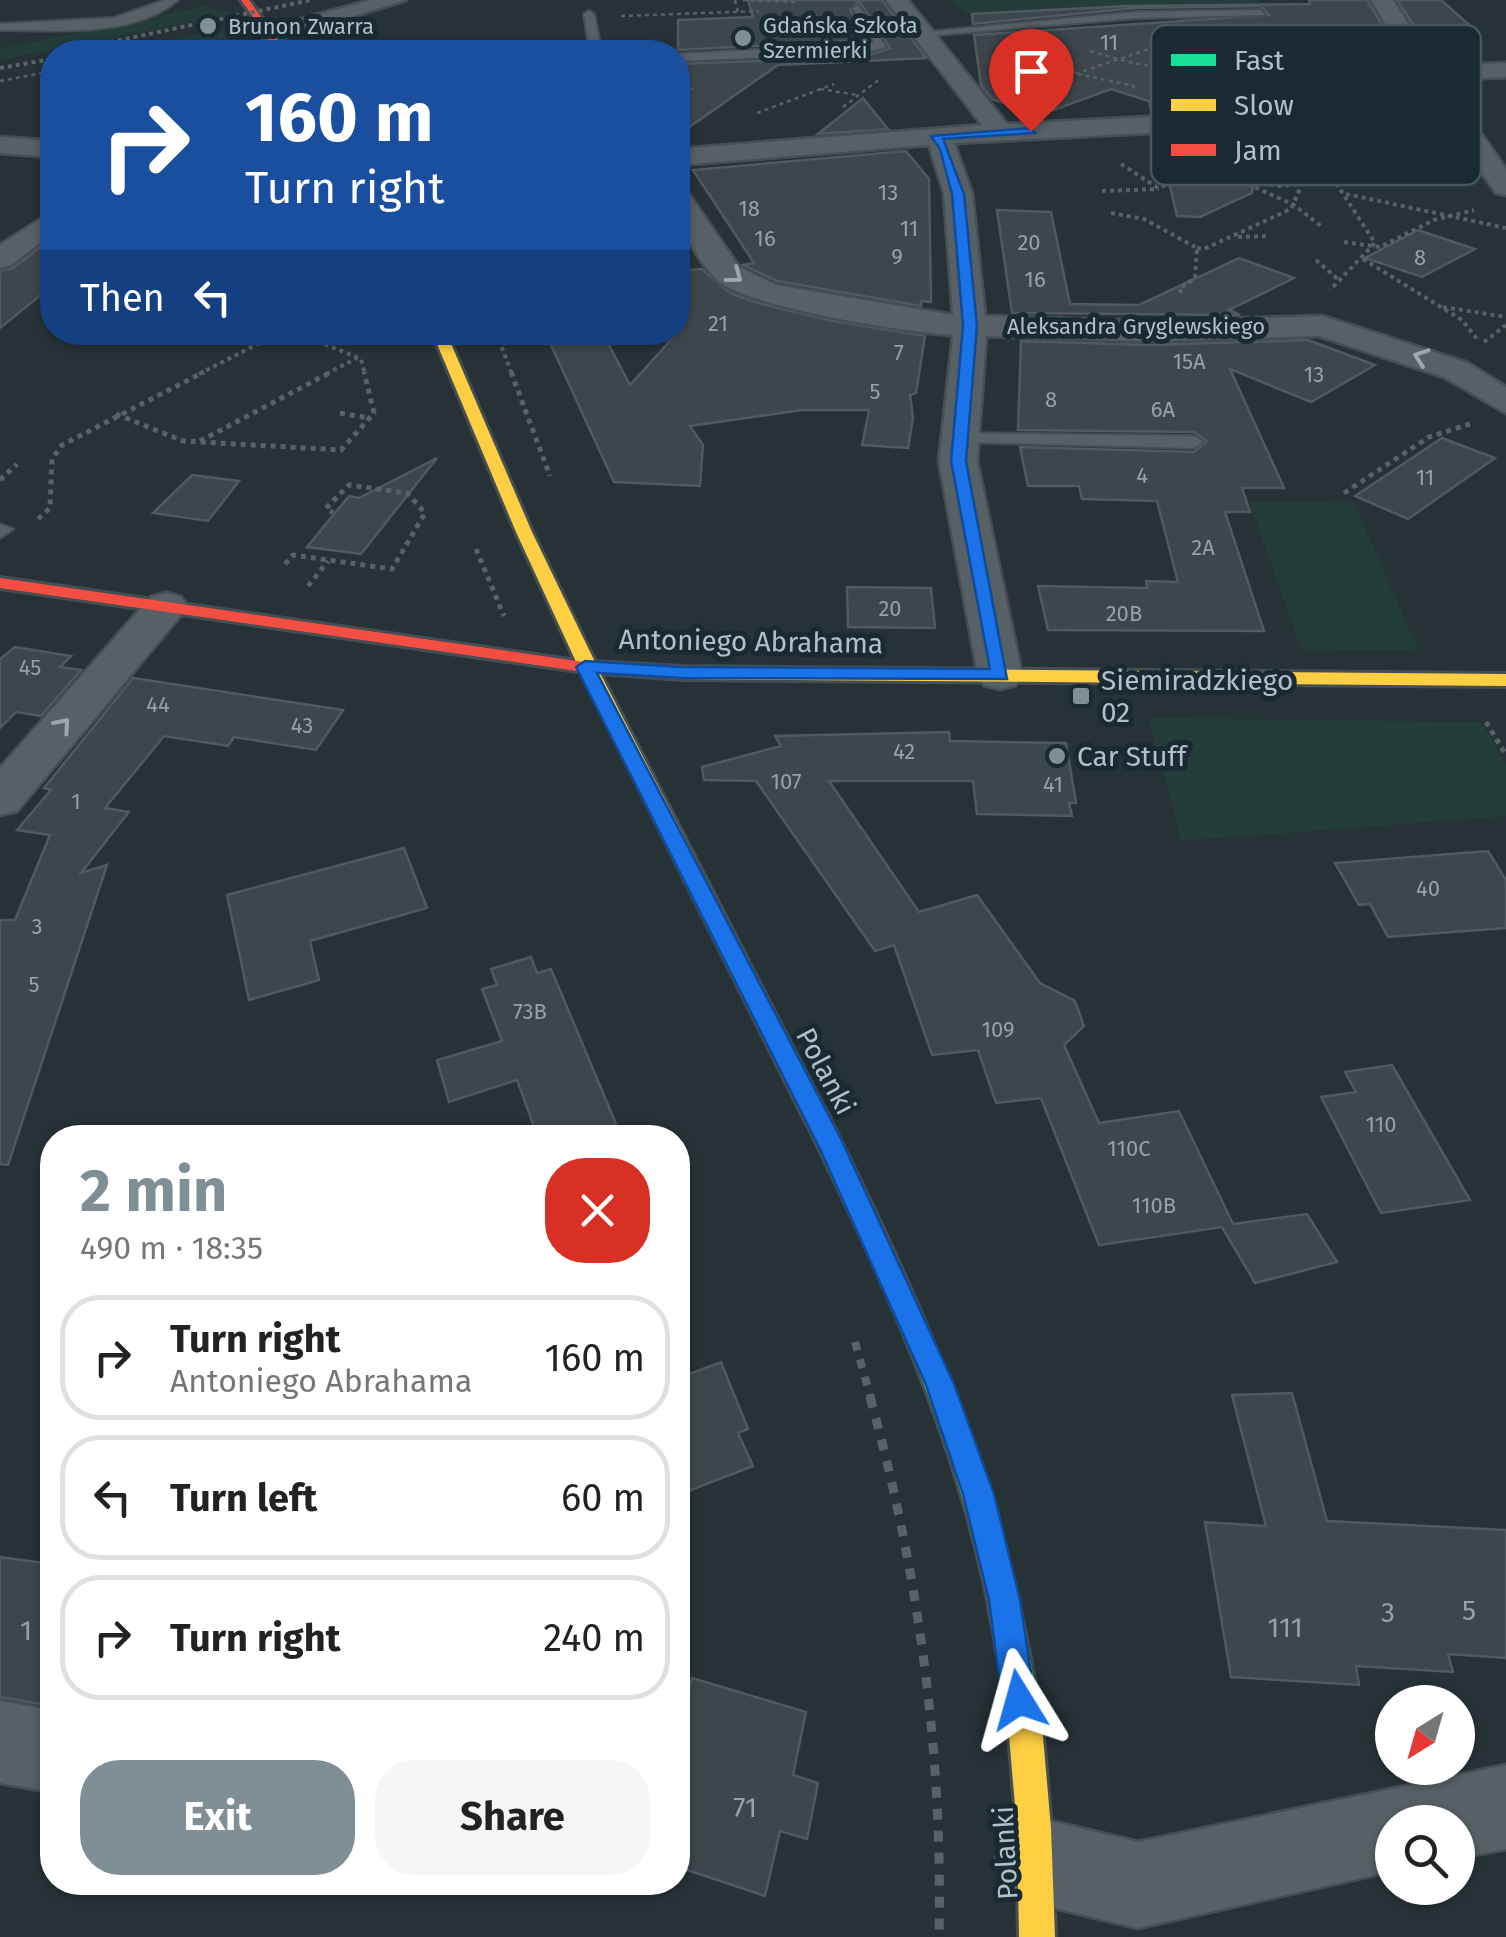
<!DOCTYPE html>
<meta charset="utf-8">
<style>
:root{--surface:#fff;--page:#f6f6f6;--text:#222;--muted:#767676;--line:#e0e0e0;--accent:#808e96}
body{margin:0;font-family:"Fira Sans",sans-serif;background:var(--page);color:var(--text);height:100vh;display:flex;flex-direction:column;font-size:38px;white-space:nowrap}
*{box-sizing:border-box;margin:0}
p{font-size:32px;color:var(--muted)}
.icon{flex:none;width:55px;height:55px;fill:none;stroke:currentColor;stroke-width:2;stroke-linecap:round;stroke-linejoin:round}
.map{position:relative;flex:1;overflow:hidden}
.side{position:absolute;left:40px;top:1125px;width:650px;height:770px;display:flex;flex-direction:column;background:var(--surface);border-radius:40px;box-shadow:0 2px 8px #0004}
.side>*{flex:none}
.hud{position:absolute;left:40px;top:40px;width:650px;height:305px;border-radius:40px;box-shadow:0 2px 8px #0004;background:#1a4fa0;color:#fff;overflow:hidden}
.needle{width:65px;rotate:217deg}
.tools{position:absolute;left:1375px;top:1685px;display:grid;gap:20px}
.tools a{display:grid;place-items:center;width:100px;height:100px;border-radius:50%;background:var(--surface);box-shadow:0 2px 8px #0004;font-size:50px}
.pin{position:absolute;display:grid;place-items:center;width:85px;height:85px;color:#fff;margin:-102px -42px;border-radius:50% 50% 50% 0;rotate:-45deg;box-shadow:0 0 10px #0007}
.pin .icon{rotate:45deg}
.me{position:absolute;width:110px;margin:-55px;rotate:352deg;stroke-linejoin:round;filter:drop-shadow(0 0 8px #0008)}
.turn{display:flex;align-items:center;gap:35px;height:210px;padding:0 40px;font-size:45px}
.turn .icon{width:130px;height:130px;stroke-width:2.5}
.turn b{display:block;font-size:70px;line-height:85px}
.then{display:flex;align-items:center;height:95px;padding:0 40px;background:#0003;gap:20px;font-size:38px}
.round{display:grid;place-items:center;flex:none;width:105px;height:105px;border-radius:40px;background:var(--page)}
.headline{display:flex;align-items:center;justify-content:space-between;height:170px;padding:0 40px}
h1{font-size:60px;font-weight:700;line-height:75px;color:var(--accent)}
.button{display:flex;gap:20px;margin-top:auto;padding:20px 40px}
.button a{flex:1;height:115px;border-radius:40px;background:var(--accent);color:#fff;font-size:40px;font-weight:700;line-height:115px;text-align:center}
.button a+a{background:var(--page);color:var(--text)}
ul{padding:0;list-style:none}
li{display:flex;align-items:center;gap:30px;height:125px;margin:0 20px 15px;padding:0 20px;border:5px solid var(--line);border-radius:40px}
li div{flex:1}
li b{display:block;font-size:38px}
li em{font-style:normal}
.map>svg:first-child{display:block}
.green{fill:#233d3a}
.building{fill:#3c464b;stroke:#4f595f;stroke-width:2.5}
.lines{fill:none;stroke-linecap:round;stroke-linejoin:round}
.lane-casing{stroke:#444e53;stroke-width:4}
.street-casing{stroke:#444e53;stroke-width:5}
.fast-casing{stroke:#444e53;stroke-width:6}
.slow-casing{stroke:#444e53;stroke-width:6}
.jam-casing{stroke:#444e53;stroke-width:6}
.path-far4{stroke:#586266;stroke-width:2.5;stroke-dasharray:4 4;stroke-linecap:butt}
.path-far3{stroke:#586266;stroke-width:4;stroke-dasharray:4 4;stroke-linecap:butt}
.path-far2{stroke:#586266;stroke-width:5;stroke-dasharray:5 5;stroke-linecap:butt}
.path-far1{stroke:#586266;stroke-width:8;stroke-dasharray:9 9;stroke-linecap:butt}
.path{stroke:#586266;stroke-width:9;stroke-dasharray:11 11;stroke-linecap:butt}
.lane{fill:#576065;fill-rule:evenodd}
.street{fill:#576065;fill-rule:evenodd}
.fast{fill:#16e098;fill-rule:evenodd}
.slow{fill:#ffcf43;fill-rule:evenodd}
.jam{fill:#f24e42;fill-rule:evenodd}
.rail{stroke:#5b6468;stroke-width:4;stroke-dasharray:4 4;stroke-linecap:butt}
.oneway{stroke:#9aa8b0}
.route{fill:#1a73e8;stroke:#114b97;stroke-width:2.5}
.poi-dot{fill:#808e96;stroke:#1a2a32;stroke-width:4}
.labels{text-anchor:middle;stroke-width:10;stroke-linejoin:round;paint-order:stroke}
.far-poi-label{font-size:22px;fill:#b0c0c9;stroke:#1a2a32;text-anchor:start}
.number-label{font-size:22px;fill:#93a2aa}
.far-street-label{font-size:22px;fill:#b0c0c9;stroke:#1a2a32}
.street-label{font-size:28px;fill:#b0c0c9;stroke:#1a2a32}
.poi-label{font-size:28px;fill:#b0c0c9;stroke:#1a2a32;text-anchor:start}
.near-number-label{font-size:28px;fill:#93a2aa}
.key{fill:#1a2a32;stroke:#47575f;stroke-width:2.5}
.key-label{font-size:28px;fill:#b0c0c9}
</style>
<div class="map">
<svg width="1506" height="1937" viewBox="0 0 1506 1937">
<rect width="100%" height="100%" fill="#273237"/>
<g class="green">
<polygon points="952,0 1259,0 1265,5 1128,5 967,14"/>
<polygon points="205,6 232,14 0,60 0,49"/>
<path d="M236,26L240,36C196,50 147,53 102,52Z"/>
<polygon points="1249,501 1354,503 1419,651 1301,649"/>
<polygon points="1149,718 1481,722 1506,764 1506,816 1181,841"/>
</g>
<g class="building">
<polygon points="748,0 882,0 926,58 778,65 678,135 678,64 864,57 890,48 859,1 850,10 868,40 678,50 678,20 753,17"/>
<polygon points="1309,0 1367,0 1401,56 1361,54 1368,72 1283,107 1152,113 1149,101 1111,89 1040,115 992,99 981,85 974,35 1269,15 1261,6 1136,8 973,24 972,14 1126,6 1310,4"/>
<polygon points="1397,0 1441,0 1474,29 1428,47"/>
<polygon points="863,98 888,129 818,134"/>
<polygon points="1264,131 1252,193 1200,217 1177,216 1158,136"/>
<polygon points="906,151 929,179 931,302 921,301 921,306 777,281 743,265 754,263 693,170"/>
<polygon points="997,210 1051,212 1070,304 1139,305 1239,258 1294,278 1229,310 1240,315 1012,313"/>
<polygon points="1418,230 1475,249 1422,277 1365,258"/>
<polygon points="52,238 52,286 0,328 0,271 13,268"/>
<polygon points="702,269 730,293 758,303 828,320 925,336 916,393 910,395 913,418 908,448 862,445 869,410 803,410 690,426 703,445 700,486 614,482 545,332 602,332 630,385 678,332 678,271"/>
<polygon points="1308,340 1375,365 1311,402 1230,369 1284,488 1242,488 1250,512 1225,512 1264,631 1048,630 1038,586 1147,588 1146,581 1178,582 1157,501 1082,499 1079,486 1028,486 1020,447 1194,452 1207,441 1194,432 1018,430 1021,341 1149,345"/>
<polygon points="1442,438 1495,458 1408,519 1355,496"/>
<polygon points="437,458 361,554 307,547 349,496 359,498"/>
<polygon points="192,475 239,481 208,521 153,513"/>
<polygon points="847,587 931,588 935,628 848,627"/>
<polygon points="15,647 71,656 60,667 81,670 41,716 16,712 0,728 0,659"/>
<polygon points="133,678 343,710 316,750 234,737 228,746 164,736 105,808 129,812 81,873 107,865 8,1165 0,1164 0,920 15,920 50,835 17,830 51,790 44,788"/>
<polygon points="949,732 950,741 1066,743 1076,803 1069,803 1072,816 977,814 973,781 829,781 919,912 977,895 1040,983 1075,1001 1084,1026 1064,1045 1099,1123 1179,1111 1233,1224 1307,1214 1337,1262 1255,1283 1222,1227 1099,1245 1041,1098 996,1103 978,1050 932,1055 894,945 875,951 756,781 704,780 702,767 781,746 775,736"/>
<polygon points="404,848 427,908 310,941 319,980 249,1000 227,895"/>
<polygon points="1488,851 1506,880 1506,928 1388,937 1370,904 1359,905 1335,863"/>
<polygon points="531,957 537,973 551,969 622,1138 538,1138 517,1080 449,1102 437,1060 502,1041 482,989 497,985 491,969"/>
<polygon points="1392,1065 1470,1200 1381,1213 1321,1097 1356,1092 1345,1072"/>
<polygon points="721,1362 748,1429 738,1433 753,1466 678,1495 678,1378"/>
<polygon points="1292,1393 1327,1521 1506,1530 1506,1658 1448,1654 1453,1672 1356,1666 1359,1685 1231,1677 1205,1522 1266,1526 1232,1395"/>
<polygon points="0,1557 52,1564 52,1706 0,1697"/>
<polygon points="692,1678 806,1712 793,1775 818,1783 807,1839 780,1831 765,1896 678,1867 678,1730"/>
</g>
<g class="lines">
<g class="lane-casing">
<g id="lane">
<path d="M165,0H178C133,38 55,30 0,30V24L114,18Z"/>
<polygon points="858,5 886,47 864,53 678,61 678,54 875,43 853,8"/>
<polygon points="1261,10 1265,15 1136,18 923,36 917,33 1136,12"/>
<polygon points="589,11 594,14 600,44 616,52 589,46 584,14"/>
<polygon points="954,433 1194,436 1203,442 1194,448 960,442 954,441"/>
<polygon points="0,524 13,529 0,538"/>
</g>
</g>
<g class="street-casing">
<g id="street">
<polygon points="371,0 406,0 269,42 258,35 261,30"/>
<path d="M886,0H908L1007,124L1434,103L1371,0H1393L1435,66L1506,63V77L1444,80L1506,169V195L1496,193L1443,118L954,143L972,193L985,316L1149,321L1322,316L1468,363L1506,387V413L1444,377L1319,336L1149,341L986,336L977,461L1022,675L1016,685L1000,689L984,685L978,675L939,461L953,335C909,333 744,307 716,279C693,255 676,221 678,191L688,193L739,267L776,285L953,315L944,193L929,145L678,165V149L982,125Z"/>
<polygon points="0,137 52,141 52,157 0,153"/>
<polygon points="52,212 52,234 11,265 0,268 0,245"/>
<polygon points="166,593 181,597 187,606 181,615 17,811 0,815 0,768 151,597"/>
<polygon points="0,1701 52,1710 52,1792 0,1783"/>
<polygon points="1506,1765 1506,1849 1458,1858 1458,1822 1392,1822 1392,1871 1138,1928 1038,1904 1008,1891 995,1861 1008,1831 1038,1818 1138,1842"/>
</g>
</g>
<g class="fast-casing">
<path id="fast" d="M815,1105L824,1108C928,1313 1006,1496 1042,1725L1037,1737L1025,1742L1013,1737L1008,1725C1001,1672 993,1620 981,1568C944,1409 874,1260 803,1115L806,1108Z"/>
</g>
<g class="slow-casing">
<g id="slow">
<polygon points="432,332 446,332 532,532 595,662 682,667 1506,674 1506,686 682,679 600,673 827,1115 824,1122 815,1125 806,1122 581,672 575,667 577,664 516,532"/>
<polygon points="1025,1708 1037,1713 1042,1725 1051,1828 1055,1937 1019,1937 1017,1828 1008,1725 1013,1713"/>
</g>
</g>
<g class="jam-casing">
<g id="jam">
<polygon points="241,0 249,0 286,52 278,52"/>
<polygon points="0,578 584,662 593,667 584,672 0,588"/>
</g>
</g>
<g class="path-far4">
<polyline points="735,0 738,12"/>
<polyline points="743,0 798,2"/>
<polyline points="621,16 759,11"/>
<polyline points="1209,46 1341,75 1378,75"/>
<polyline points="1090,51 1132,63 1265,81"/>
<polyline points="997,65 1058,78"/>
<polyline points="1054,69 1134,86 1132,91"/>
<polyline points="0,81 52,71"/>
<polyline points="1265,81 1300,67"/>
<polyline points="820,89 857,95"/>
<polyline points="1015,94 1155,47"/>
<polyline points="678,99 693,88"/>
<polyline points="843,107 881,78"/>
<polyline points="757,113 834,84"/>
<polyline points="1311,151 1326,166"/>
<polyline points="1336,166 1355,152"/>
</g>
<g class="path-far3">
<polyline points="1323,163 1375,243 1330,290"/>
<polyline points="1121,164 1158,188 1195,172 1280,186 1363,178"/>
<polyline points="1330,169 1362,177"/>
<polyline points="1330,170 1339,163"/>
<polyline points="1248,184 1294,205 1321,226"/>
<polyline points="1102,191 1159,189"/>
<polyline points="1346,194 1506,228"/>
<polyline points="1111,213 1144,219 1197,248 1195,278 1179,289 1182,293"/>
<polyline points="1238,237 1267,236"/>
<polyline points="1344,242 1380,247 1434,220 1474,210"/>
<polyline points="1197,248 1204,249 1291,209 1301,186"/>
<polyline points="1363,259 1462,320 1477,339"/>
<polyline points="1316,260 1340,281"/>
<polyline points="1443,307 1506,317"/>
<polyline points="295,332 361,359 365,374"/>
<polyline points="496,332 512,374"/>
<polyline points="1484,342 1506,325"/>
<polyline points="199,374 281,332"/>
<polyline points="326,374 357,358"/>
</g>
<g class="path-far2">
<polyline points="511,372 550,476"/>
<polyline points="340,413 369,418"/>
<polyline points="116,414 183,441 341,450 374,413 364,372"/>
<polyline points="200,441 331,372"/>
<polyline points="0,480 17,464"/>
<polyline points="1344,493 1429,437 1470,424"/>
<polyline points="38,519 50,508 52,459 62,445 204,372"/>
<polyline points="476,549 504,616"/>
<polyline points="285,564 293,555 392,569 425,513 407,493 349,485 326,508 333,513"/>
<polyline points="308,586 328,561"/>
<polyline points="1486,722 1506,755"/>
</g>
<polyline class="path-far1" points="855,1342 871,1399"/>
<path class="path" d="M870,1397C919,1573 943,1755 939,1937"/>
<use href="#lane" class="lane"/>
<use href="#street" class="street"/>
<use href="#fast" class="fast"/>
<use href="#slow" class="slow"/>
<use href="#jam" class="jam"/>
<g class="rail">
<polyline points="63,52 311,0"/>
<polyline points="0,68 52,59"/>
</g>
</g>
<defs><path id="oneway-chevron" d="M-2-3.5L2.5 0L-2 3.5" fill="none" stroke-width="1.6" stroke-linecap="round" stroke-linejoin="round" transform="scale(2.5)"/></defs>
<g class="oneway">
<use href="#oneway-chevron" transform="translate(735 276) rotate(37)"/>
<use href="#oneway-chevron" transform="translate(1421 357) rotate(-161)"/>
<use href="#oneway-chevron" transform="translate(63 725) rotate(-49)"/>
</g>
<polygon class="route" points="1031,128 1035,133 943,139 964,194 977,326 966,461 1007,679 682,678 597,673 842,1141 954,1384 994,1494 1020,1600 1035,1700 1031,1712 1019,1717 1007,1712 1002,1700 989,1600 963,1494 926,1385 820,1149 576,667 585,661 682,667 990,669 951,461 963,326 952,194 940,149 931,136"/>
<g class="poi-dot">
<circle cx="208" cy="26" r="10"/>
<circle cx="743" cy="38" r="10"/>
<rect x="1071" y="686" width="20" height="20" rx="5"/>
<circle cx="1057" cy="756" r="10"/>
</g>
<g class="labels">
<g class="far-poi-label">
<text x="763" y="33">Gdańska Szkoła<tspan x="763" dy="25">Szermierki</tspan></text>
<text x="228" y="34">Brunon Zwarra</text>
</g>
<g class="number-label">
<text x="1109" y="50">11</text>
<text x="888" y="200">13</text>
<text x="749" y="216">18</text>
<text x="909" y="236">11</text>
<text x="765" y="246">16</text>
<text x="1029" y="250">20</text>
<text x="897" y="264">9</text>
<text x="1420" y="265">8</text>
<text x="1035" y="287">16</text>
<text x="718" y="331">21</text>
<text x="899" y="360">7</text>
<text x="1189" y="369">15A</text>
<text x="1314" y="382">13</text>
<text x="875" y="399">5</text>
<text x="1051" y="407">8</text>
<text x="1163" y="417">6A</text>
<text x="1142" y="483">4</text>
<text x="1425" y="485">11</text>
<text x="1203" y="555">2A</text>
<text x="890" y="616">20</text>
<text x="1124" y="621">20B</text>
<text x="30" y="675">45</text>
<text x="158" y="712">44</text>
<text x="302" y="733">43</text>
<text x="904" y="759">42</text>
<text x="786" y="789">107</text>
<text x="1053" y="792">41</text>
<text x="76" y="809">1</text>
<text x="1428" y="896">40</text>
<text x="37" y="934">3</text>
<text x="34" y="992">5</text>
<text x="530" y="1019">73B</text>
<text x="998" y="1037">109</text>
<text x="1381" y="1132">110</text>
<text x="1129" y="1156">110C</text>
<text x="1154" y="1213">110B</text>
</g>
<g class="far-street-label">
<text x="1136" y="334">Aleksandra Gryglewskiego</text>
</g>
<g class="street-label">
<text transform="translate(751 641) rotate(1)" y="10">Antoniego Abrahama</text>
<text transform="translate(826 1071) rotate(62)" y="10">Polanki</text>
<text transform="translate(1005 1853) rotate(-93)" y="10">Polanki</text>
</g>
<g class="poi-label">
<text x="1101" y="690">Siemiradzkiego<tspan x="1101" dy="32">02</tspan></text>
<text x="1077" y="766">Car Stuff</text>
</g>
<g class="near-number-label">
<text x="1469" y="1620">5</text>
<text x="1388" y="1622">3</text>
<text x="1285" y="1637">111</text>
<text x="26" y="1640">1</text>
<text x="745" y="1817">71</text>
</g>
</g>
<rect x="1151" y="25" width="330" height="160" rx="15" class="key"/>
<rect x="1171" y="54" width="45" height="12" fill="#16e098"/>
<rect x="1171" y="99" width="45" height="12" fill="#ffcf43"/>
<rect x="1171" y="144" width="45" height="12" fill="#f24e42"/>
<g class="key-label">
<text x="1234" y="70">Fast</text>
<text x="1234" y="115">Slow</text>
<text x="1234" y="160">Jam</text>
</g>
</svg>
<div class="tools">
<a><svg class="needle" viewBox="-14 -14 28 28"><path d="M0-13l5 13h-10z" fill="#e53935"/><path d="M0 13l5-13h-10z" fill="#767676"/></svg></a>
<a><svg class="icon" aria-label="search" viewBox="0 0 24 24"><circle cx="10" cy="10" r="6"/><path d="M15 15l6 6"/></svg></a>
</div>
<div class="pin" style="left:1031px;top:131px;background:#d93025"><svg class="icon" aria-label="arrive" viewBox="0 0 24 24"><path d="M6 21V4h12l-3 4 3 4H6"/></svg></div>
<svg class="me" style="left:1019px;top:1700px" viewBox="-20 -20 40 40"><path d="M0-17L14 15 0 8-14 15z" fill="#1a73e8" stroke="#fff" stroke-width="4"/></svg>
<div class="hud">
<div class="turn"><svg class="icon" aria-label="right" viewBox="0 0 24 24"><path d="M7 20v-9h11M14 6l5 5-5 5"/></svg><div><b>160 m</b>Turn right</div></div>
<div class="then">Then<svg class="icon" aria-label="left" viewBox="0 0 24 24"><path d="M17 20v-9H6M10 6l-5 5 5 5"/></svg></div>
</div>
<section class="side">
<div class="headline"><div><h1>2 min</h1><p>490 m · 18:35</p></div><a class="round" style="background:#d93025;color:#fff"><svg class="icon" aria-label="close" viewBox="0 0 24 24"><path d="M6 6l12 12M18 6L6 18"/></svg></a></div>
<ul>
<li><svg class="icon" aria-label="right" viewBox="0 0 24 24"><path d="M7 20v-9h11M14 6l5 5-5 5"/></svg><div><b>Turn right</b><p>Antoniego Abrahama</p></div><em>160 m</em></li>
<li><svg class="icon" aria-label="left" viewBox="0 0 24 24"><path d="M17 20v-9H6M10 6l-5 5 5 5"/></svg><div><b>Turn left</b></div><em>60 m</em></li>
<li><svg class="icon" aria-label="right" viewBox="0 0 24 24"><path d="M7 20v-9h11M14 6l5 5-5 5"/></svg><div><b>Turn right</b></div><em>240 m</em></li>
</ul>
<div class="button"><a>Exit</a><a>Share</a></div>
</section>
</div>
